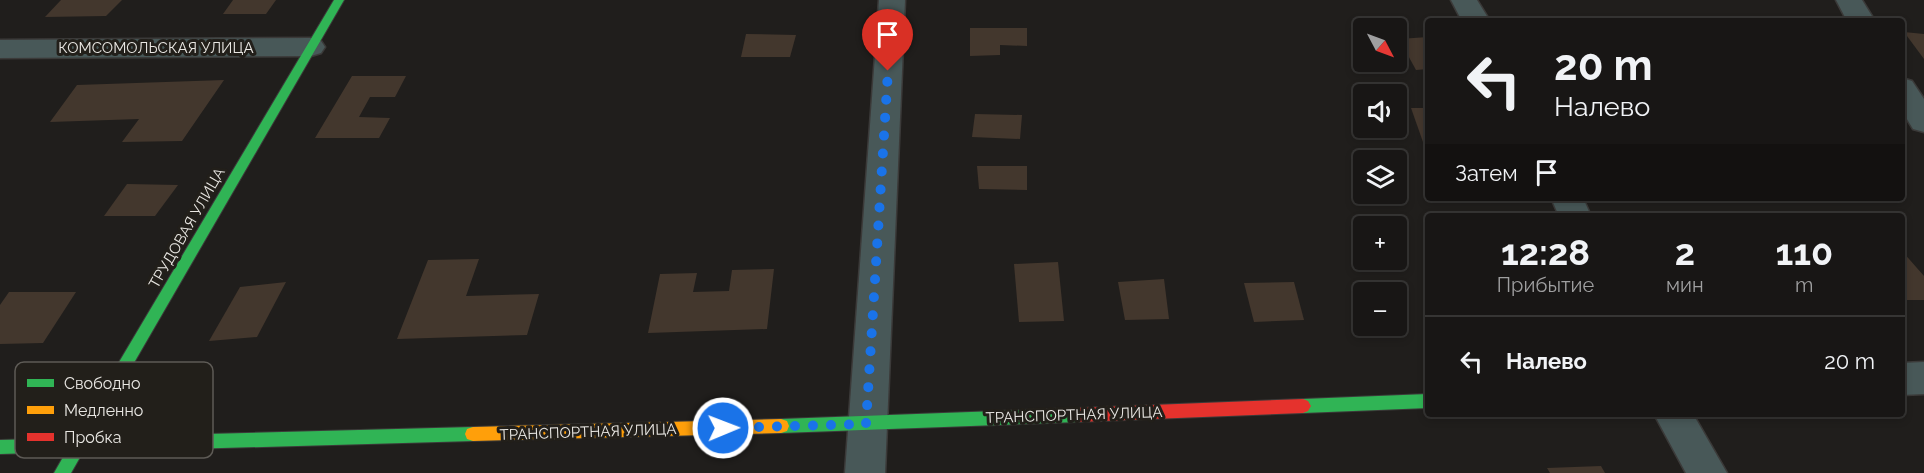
<!DOCTYPE html>
<html lang="ru">
<meta charset="utf-8">
<style>
:root{--surface:#181615;--page:#211f1e;--text:#f1f3f6;--muted:#9f9fa0;--line:#363534}
body{margin:0;font-family:Raleway,sans-serif;background:var(--page);color:var(--text);height:100vh;display:flex;flex-direction:column;font-size:22px;white-space:nowrap}
*{box-sizing:border-box;margin:0}
p{font-size:20px;color:var(--muted)}
.icon{flex:none;width:33px;height:33px;fill:none;stroke:currentColor;stroke-width:2;stroke-linecap:round;stroke-linejoin:round}
.map{position:relative;flex:1;overflow:hidden}
.sheet{position:absolute;left:1425px;top:213px;width:480px;height:204px;display:flex;flex-direction:column;background:var(--surface);border-radius:6px;box-shadow:0 3px 9px #0003,0 0 0 2px var(--line)}
.sheet>*{flex:none}
.hud{position:absolute;left:1425px;top:18px;width:480px;height:183px;border-radius:6px;box-shadow:0 3px 9px #0003,0 0 0 2px var(--line);background:#181615;color:var(--text);overflow:hidden}
.needle{width:39px;rotate:131deg}
.fabs{position:absolute;left:1353px;top:18px;display:grid;gap:12px}
.fabs a{display:grid;place-items:center;width:54px;height:54px;border-radius:6px;background:var(--surface);box-shadow:0 3px 9px #0003,0 0 0 2px var(--line);font-size:30px}
.pin{position:absolute;display:grid;place-items:center;width:51px;height:51px;color:#fff;margin:-62px -26px;border-radius:50% 50% 50% 0;rotate:-45deg;box-shadow:0 0 6px #0007}
.pin .icon{rotate:45deg}
.me{position:absolute;width:66px;margin:-33px;rotate:89deg;stroke-linejoin:round;filter:drop-shadow(0 0 4px #0008)}
.turn{display:flex;align-items:center;gap:21px;height:126px;padding:0 30px;font-size:27px}
.turn .icon{width:78px;height:78px;stroke-width:2.5}
.turn b{display:block;font-size:42px;line-height:51px}
.then{display:flex;align-items:center;height:57px;padding:0 30px;background:#0003;gap:12px;font-size:22px}
.eta{display:flex;justify-content:space-evenly;align-items:center;height:102px;text-align:center}
.eta b{font-size:36px;font-weight:700;line-height:42px}
ul{padding:0;list-style:none}
li{display:flex;align-items:center;gap:18px;height:90px;padding:0 30px;border-top:2px solid var(--line)}
li div{flex:1}
li b{display:block;font-size:22px}
li em{font-style:normal}
.map>svg:first-child{display:block}
.building{fill:#43372d}
.lines{fill:none;stroke-linecap:round;stroke-linejoin:round}
.street-casing{stroke:#3b3a39;stroke-width:3}
.fast-casing{stroke:#3b3a39;stroke-width:2}
.slow-casing{stroke:#3b3a39;stroke-width:2}
.jam-casing{stroke:#3b3a39;stroke-width:2}
.street{fill:#485858;fill-rule:evenodd}
.fast{fill:#30b455;fill-rule:evenodd}
.slow{fill:#ff9f0a;fill-rule:evenodd}
.jam{fill:#e5322d;fill-rule:evenodd}
.route{stroke:#1a73e8;stroke-width:10;stroke-dasharray:0 18}
.labels{text-anchor:middle;stroke-width:6;stroke-linejoin:round;paint-order:stroke}
.street-label{font-size:15px;fill:#e9e7e3;stroke:#221f1a}
.key{fill:#221f1a;stroke:#5e5b56;stroke-width:1.5}
.key-label{font-size:16px;fill:#e9e7e3}
</style>
<div class="map">
<svg width="1924" height="473" viewBox="0 0 1924 473">
<rect width="100%" height="100%" fill="#201e1c"/>
<g class="building">
<polygon points="61,0 122,0 106,16 45,17"/>
<polygon points="233,0 276,0 266,14 223,14"/>
<polygon points="970,28 1027,28 1027,46 1000,45 1000,55 970,56"/>
<polygon points="1904,32 1924,34 1924,59"/>
<polygon points="746,34 796,35 790,57 741,57"/>
<polygon points="1428,37 1428,69 1416,70 1399,39"/>
<polygon points="352,76 406,76 395,97 370,97 359,117 390,118 379,138 315,138"/>
<polygon points="224,80 182,141 122,142 139,119 50,122 77,85"/>
<polygon points="1411,108 1428,108 1428,142 1423,142"/>
<polygon points="975,114 1022,115 1020,139 972,137"/>
<polygon points="977,166 1027,166 1027,190 979,189"/>
<polygon points="127,184 178,185 155,216 104,216"/>
<polygon points="1607,198 1678,198 1681,203 1610,203"/>
<polygon points="1902,251 1924,276 1924,300 1902,300"/>
<polygon points="479,259 466,296 539,294 527,335 397,339 428,260"/>
<polygon points="1058,262 1064,321 1019,322 1014,264"/>
<polygon points="774,269 767,329 648,333 660,274 697,273 693,292 729,291 732,270"/>
<polygon points="1164,279 1169,319 1125,320 1118,282"/>
<polygon points="286,282 257,337 209,341 240,287"/>
<polygon points="1294,282 1304,320 1254,322 1244,283"/>
<polygon points="9,292 76,292 43,343 0,344 0,305"/>
<polygon points="1601,466 1605,473 1550,473 1547,468"/>
</g>
<g class="lines">
<g class="street-casing">
<g id="street">
<polygon points="879,0 905,0 885,473 845,473"/>
<polygon points="1451,0 1477,0 1490,21 1462,21"/>
<polygon points="1836,0 1862,0 1875,21 1847,21"/>
<polygon points="311,38 321,41 325,47 321,53 311,56 0,58 0,40"/>
<polygon points="1902,78 1912,81 1924,99 1924,132 1913,129 1902,111"/>
<polygon points="1551,198 1583,198 1591,216 1559,216"/>
<polygon points="1924,362 1924,394 1902,395 1902,363"/>
<polygon points="1654,414 1693,414 1727,473 1686,473"/>
</g>
</g>
<g class="fast-casing">
<g id="fast">
<polygon points="334,0 344,0 91,437 473,427 479,429 481,434 479,439 473,441 83,452 71,473 54,473 66,452 0,454 0,440 74,438"/>
<polygon points="1428,394 1428,408 1303,413 1298,411 1295,406 1298,401 1303,399"/>
<polygon points="1077,408 1082,410 1085,415 1082,420 1077,422 781,433 775,431 773,426 775,421 781,419"/>
</g>
</g>
<g class="slow-casing">
<polygon id="slow" points="781,419 787,421 789,426 787,431 781,433 473,441 467,439 465,434 467,429 473,427"/>
</g>
<g class="jam-casing">
<polygon id="jam" points="1303,399 1308,401 1311,406 1308,411 1303,413 1077,422 1072,420 1069,415 1072,410 1077,408"/>
</g>
<use href="#street" class="street"/>
<use href="#fast" class="fast"/>
<use href="#slow" class="slow"/>
<use href="#jam" class="jam"/>
</g>
<g class="lines">
<polyline class="route" points="723,428 866,424 888,71"/>
</g>
<g class="labels">
<g class="street-label">
<text x="156" y="53">КОМСОМОЛЬСКАЯ УЛИЦА</text>
<text transform="translate(187 228) rotate(-60)" y="5">ТРУДОВАЯ УЛИЦА</text>
<text transform="translate(1074 415) rotate(-2)" y="5">ТРАНСПОРТНАЯ УЛИЦА</text>
<text transform="translate(588 432) rotate(-2)" y="5">ТРАНСПОРТНАЯ УЛИЦА</text>
</g>
</g>
<rect x="15" y="362" width="198" height="96" rx="9" class="key"/>
<rect x="27" y="379" width="27" height="8" fill="#30b455"/>
<rect x="27" y="406" width="27" height="8" fill="#ff9f0a"/>
<rect x="27" y="433" width="27" height="8" fill="#e5322d"/>
<g class="key-label">
<text x="64" y="389">Свободно</text>
<text x="64" y="416">Медленно</text>
<text x="64" y="443">Пробка</text>
</g>
</svg>
<div class="fabs">
<a><svg class="needle" viewBox="-14 -14 28 28"><path d="M0-13l5 13h-10z" fill="#e53935"/><path d="M0 13l5-13h-10z" fill="#9f9fa0"/></svg></a>
<a><svg class="icon" aria-label="sound" viewBox="0 0 24 24"><path d="M4 9h4l5-4v14l-5-4H4zM17 9q2 3 0 6"/></svg></a>
<a><svg class="icon" aria-label="layers" viewBox="0 0 24 24"><path d="M12 4l9 5-9 5-9-5zM3 14l9 5 9-5"/></svg></a>
<a>+</a>
<a>−</a>
</div>
<div class="pin" style="left:888px;top:71px;background:#d93025"><svg class="icon" aria-label="arrive" viewBox="0 0 24 24"><path d="M6 21V4h12l-3 4 3 4H6"/></svg></div>
<svg class="me" style="left:723px;top:428px" viewBox="-20 -20 40 40"><circle r="17" fill="#1a73e8" stroke="#fff" stroke-width="3"/><path d="M0-11L8 9 0 5-8 9z" fill="#fff"/></svg>
<div class="hud">
<div class="turn"><svg class="icon" aria-label="left" viewBox="0 0 24 24"><path d="M17 20v-9H6M10 6l-5 5 5 5"/></svg><div><b>20 m</b>Налево</div></div>
<div class="then">Затем<svg class="icon" aria-label="arrive" viewBox="0 0 24 24"><path d="M6 21V4h12l-3 4 3 4H6"/></svg></div>
</div>
<section class="sheet">
<div class="eta">
<div><b>12:28</b><p>Прибытие</p></div>
<div><b>2</b><p>мин</p></div>
<div><b>110</b><p>m</p></div>
</div>
<ul>
<li><svg class="icon" aria-label="left" viewBox="0 0 24 24"><path d="M17 20v-9H6M10 6l-5 5 5 5"/></svg><div><b>Налево</b></div><em>20 m</em></li>
</ul>
</section>
</div>
